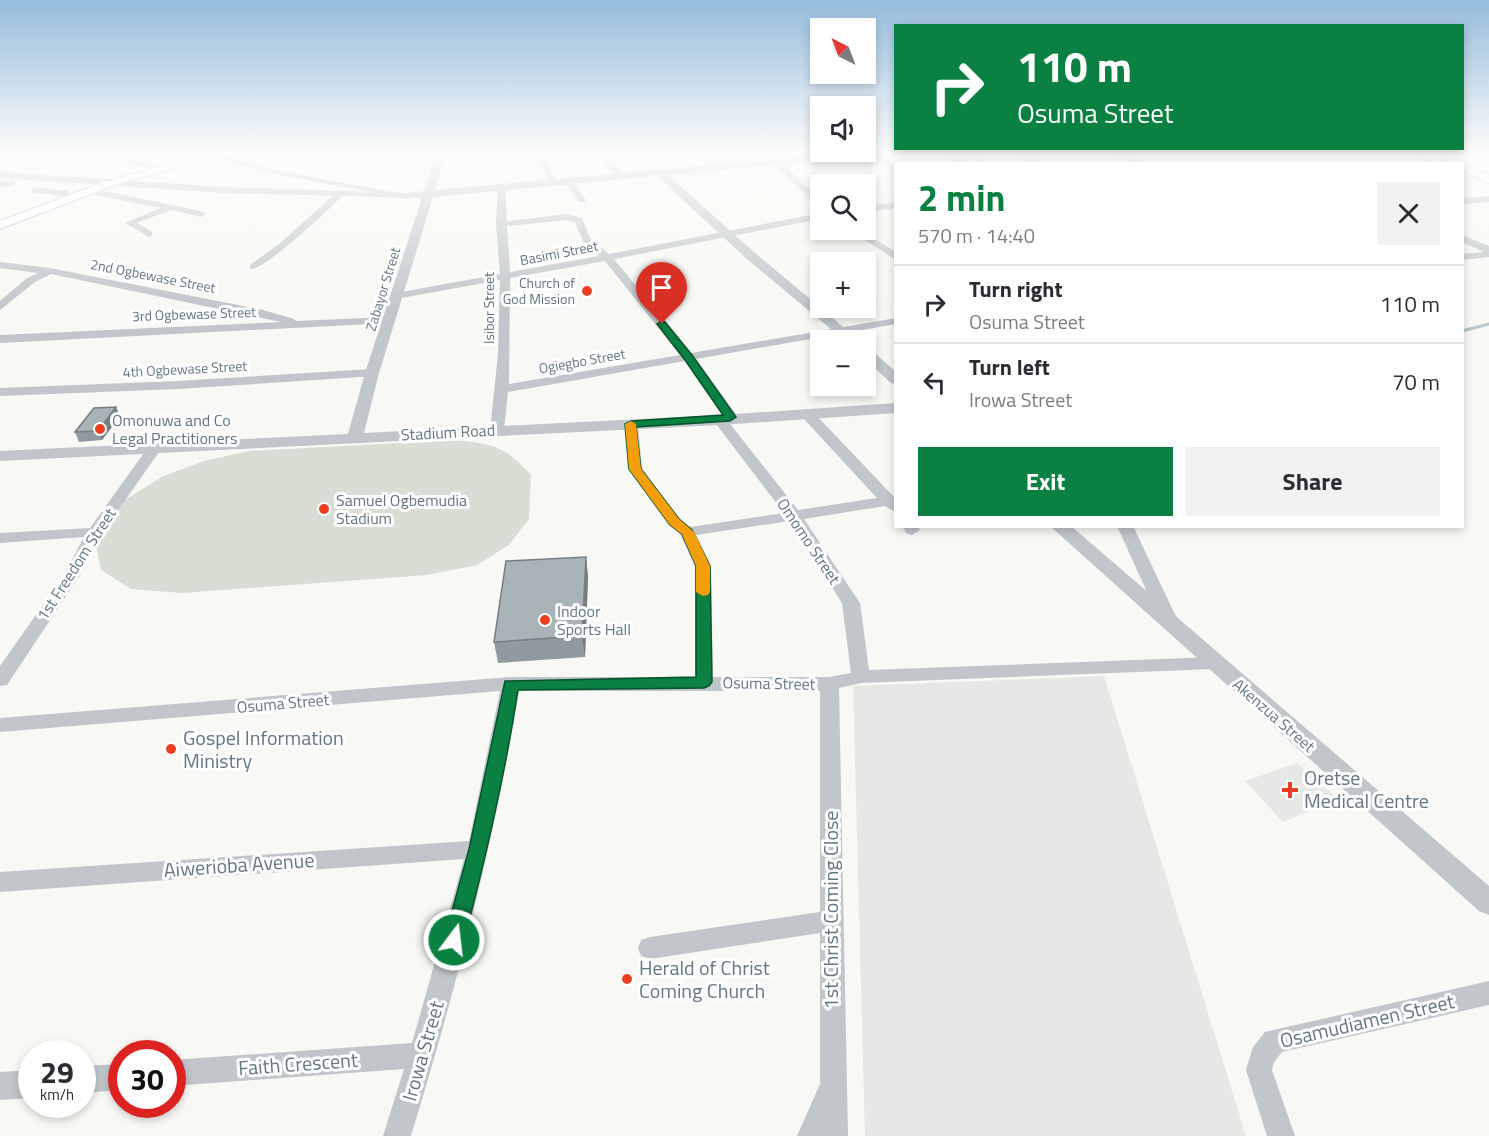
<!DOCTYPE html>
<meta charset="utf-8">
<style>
:root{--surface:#fff;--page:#f2f2f3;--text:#2b2b33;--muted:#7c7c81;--line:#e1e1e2;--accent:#0b8043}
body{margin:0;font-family:"Titillium Web",sans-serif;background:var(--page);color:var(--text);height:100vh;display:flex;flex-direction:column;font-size:22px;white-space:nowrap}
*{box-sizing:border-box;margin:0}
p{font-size:20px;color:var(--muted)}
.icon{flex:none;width:33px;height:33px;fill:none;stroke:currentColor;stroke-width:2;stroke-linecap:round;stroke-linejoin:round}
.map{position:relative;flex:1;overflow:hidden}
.drawer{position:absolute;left:894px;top:162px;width:570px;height:366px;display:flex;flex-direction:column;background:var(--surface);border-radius:0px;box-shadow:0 3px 9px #0003}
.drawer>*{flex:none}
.banner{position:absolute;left:894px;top:24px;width:570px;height:126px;border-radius:0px;box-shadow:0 3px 9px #0003;background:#0b8043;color:#fff;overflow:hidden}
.needle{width:39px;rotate:318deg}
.tools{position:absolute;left:810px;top:18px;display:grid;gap:12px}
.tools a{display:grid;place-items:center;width:66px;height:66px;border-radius:0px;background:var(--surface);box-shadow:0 3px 9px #0003;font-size:30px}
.speed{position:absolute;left:18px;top:1040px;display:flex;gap:12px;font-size:30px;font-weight:700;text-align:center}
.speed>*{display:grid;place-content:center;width:78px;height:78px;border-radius:50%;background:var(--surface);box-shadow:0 3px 9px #0003;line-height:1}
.speed small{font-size:15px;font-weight:400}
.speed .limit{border:9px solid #d22;background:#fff;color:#111}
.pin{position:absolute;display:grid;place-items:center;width:51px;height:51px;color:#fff;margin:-62px -26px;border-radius:50% 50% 50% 0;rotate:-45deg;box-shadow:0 0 6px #0007}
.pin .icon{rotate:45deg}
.me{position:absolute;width:66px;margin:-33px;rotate:15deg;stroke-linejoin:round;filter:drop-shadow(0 0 4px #0008)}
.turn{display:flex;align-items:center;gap:21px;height:126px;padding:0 24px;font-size:27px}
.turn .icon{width:78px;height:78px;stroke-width:2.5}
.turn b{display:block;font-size:42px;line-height:51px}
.round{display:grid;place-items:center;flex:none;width:63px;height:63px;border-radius:0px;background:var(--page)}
.summary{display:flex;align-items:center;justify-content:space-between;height:102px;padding:0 24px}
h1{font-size:36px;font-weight:700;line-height:45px;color:var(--accent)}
.cta{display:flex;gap:12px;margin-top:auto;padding:12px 24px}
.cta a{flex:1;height:69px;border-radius:0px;background:var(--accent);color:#fff;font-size:24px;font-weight:700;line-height:69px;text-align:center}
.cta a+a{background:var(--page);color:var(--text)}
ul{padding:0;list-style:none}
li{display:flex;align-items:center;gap:18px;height:78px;padding:0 24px;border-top:2px solid var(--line)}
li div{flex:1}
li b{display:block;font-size:22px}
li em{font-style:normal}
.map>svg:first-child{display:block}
.built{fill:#e6e8e6}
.green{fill:#d8ded4}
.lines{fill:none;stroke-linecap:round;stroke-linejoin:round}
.stream-far1{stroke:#b9c8cb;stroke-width:2}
.stream{stroke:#b9c8cb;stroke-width:3}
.secondary-casing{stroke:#b5bcc0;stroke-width:2}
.minor{fill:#c1c6ca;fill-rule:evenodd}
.tertiary{fill:#c1c6ca;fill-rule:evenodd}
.secondary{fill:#fff;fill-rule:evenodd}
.wall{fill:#919b9f}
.shaded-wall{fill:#767e82}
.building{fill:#a9b4b9;stroke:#767e82;stroke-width:1.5}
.route{fill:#0b8043;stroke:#07532c;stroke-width:1.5}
.slow{fill:#f59e0b}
.poi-dot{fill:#ed3f20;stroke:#fff;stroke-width:2}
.labels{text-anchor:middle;stroke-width:6;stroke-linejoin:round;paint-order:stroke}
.far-street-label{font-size:14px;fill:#617682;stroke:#fff}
.far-poi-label{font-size:14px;fill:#617682;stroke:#fff;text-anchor:end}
.poi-label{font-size:16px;fill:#617682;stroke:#fff;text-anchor:start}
.street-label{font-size:16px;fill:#617682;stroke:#fff}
.near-poi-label{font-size:20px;fill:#617682;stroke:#fff;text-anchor:start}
.near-street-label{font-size:20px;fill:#617682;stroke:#fff}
</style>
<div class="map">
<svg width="1489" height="1136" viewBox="0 0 1489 1136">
<rect width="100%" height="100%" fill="#f8f8f5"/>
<g class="built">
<polygon points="1104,676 1246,1136 865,1136 853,686"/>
<polygon points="1297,763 1338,799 1283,822 1245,781"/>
</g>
<path class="green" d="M454,440C492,444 504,445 531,475L529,519L509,545L477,565L427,575L182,593L131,589L101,570L96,546L125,500L163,476L204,461L249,451Z"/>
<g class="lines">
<polyline class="stream-far1" points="966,151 984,164"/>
<polyline class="stream" points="1462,331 1489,324"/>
<g class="secondary-casing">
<g id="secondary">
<polygon points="215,151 232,151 112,186 0,229 0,221 104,182"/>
<polygon points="1415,151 1428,151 1449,164 1435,164"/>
<polygon points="1462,163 1489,175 1489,183 1462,171 1462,164 1459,164"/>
</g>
</g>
<g class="minor">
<polygon points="16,151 36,151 0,158 0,154"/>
<polygon points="301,151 364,154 497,151 493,153 364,158"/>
<polygon points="538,151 546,151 548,164 558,183 557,185 550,183 540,164"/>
<polygon points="595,151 603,151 624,175 624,179 618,179"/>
<polygon points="761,151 770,151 820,200 820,207 817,206"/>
<polygon points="874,151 880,151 896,166 896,173 874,155"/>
<polygon points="939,151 949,151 968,164 958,164"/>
<polygon points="1016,151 1025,151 1041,164 1031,164"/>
<polygon points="1111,151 1121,151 1144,164 1133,164"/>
<polygon points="213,153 276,170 412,196 408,199 275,174 210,157 209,155"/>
<polygon points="129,158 157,166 158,168 154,170 126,162 125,160"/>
<polygon points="12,179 16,182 15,184 0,188 0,182"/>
<polygon points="565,180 571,180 586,200 585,202 579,202 564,182"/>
<path d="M498,185L505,187L507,221L567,214L582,218L590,238L609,254L820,213V219L614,259L691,353L896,318V324L696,359L738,417L736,420H727L798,510L877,498L803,418L801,415L808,411L813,412L896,499V510L893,511L885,506L804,519L860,603L869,670L1214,657L1221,659L1223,663L1221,667L1214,669L861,683L839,688L848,1136H797L820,1084V933L650,959L641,956L638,948L641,940L650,937L820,912V691H519C494,842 456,989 411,1136H383L404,1069L172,1086V1060L412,1043L464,859L0,892V872L469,841L500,691L0,732V718L511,677H695V566L680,534L670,525L628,469L624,424L631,420L638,424L642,469L680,519L690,527L784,513L713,420L715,417H724L685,361L508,392L504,430L497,434L492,433L490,430L498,354L500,280L396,299L391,296L396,293L500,274L496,224ZM567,220L575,222L583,241L599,256L510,272L507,226ZM605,261L680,355L509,384L510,278ZM790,521L842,603L851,673L829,677H713L711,566L696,535Z"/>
<polygon points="35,187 68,191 72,194 68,197 32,192 31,190"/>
<polygon points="89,188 201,211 206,214 201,217 171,210 137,223 152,232 152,236 149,237 125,223 160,208 86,193 86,189"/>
<path d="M336,193L343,195C331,208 264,271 250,269V265L279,244Z"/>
<polygon points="1489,196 1489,202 1462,204 1462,198"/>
<polygon points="896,202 896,208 866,212 866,206"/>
<polygon points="849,230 860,230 896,252 896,260"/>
<polygon points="1462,235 1489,246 1489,257 1462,260 1462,254 1484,252 1462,242"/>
<polygon points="0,262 50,268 263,310 294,319 296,321 390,317 396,320 390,323 0,343 0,335 281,322 51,274 35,282 0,310 0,301 27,278 38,273 0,268"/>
<polygon points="372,369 378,373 376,376 178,389 0,396 0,388 178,381"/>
<polygon points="154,445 161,449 103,532 80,575 7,685 0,686 0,666 64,575 84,537 0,543 0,533 90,528 149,446"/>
<polygon points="902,526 917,526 920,530 912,535 906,533"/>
<polygon points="1117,526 1133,526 1179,623 1176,627 1164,627 1161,623"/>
<polygon points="1489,981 1489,1005 1282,1052 1274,1062 1272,1070 1295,1136 1267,1136 1246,1070 1253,1047 1265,1032"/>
<polygon points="122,1064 122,1090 82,1093 82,1066"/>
<polygon points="32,1070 32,1098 0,1100 0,1072"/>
</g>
<g class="tertiary">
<polygon points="437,151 447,151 435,190 857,152 897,151 892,154 668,175 755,253 859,340 844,340 747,259 657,176 433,197 379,373 364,433 720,415 896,403 896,413 720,425 0,461 0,451 348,434 365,373 422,198 224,193 0,178 0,172 224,187 408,193 424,191"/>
<polygon points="866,349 871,350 896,372 896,384 891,383 866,360"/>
<polygon points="1050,526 1071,526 1489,886 1489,915 1479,911"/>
</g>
<use href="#secondary" class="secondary"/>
</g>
<g class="wall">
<polygon points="120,416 102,440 79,442 75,432"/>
<polygon points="586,557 588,577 585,657 498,663 494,642"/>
</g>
<g class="shaded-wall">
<polygon points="116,407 120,416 102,440 98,431"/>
<polygon points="586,557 588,577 585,657 582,636"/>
</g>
<g class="building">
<polygon points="116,407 98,431 75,432 94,408"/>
<polygon points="586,557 582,636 494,642 506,561"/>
</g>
<linearGradient id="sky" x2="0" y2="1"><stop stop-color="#95bcdc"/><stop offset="0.49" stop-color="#fcfcfa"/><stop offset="1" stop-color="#fcfcfa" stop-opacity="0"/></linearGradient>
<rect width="1489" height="310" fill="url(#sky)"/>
<path class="route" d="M662,321L665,322L692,355L736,417L730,421L636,427L641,469L679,519L692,530L710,566L712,682L709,686L704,688L518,690C505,775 486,857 464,940L461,947L454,949L447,947L444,940L469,849L505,681L696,677V566L682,534L670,525L629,469L625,424L631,421L723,415L685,360L657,324Z"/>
<polygon class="slow" points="631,421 636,424 641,469 679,519 694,532 710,566 710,592 708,595 703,596 696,592 696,566 682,534 670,525 629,469 625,424"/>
<g class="poi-dot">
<circle cx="587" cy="291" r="6"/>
<circle cx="100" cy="429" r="6"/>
<circle cx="324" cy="509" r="6"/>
<circle cx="545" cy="620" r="6"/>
<circle cx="171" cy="749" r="6"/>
<path d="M1287 781h6v6h6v6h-6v6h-6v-6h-6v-6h6z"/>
<circle cx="627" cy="979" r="6"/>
</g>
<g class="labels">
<g class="far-street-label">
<text transform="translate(559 253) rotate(-11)" y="5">Basimi Street</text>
<text transform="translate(153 276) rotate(11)" y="5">2nd Ogbewase Street</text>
<text transform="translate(383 289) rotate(-73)" y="5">Zabayor Street</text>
<text transform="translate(489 308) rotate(-90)" y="5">Isibor Street</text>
<text transform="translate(194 314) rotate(-2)" y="5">3rd Ogbewase Street</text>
<text transform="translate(582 361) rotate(-10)" y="5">Ogiegbo Street</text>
<text transform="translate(185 369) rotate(-3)" y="5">4th Ogbewase Street</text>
</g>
<g class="far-poi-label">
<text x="575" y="288">Church of<tspan x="575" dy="16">God Mission</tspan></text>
</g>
<g class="poi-label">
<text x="112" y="426">Omonuwa and Co<tspan x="112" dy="18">Legal Practitioners</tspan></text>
<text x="336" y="506">Samuel Ogbemudia<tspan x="336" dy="18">Stadium</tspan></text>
<text x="557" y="617">Indoor<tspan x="557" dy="18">Sports Hall</tspan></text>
</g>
<g class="street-label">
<text transform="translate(448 432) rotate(-3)" y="6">Stadium Road</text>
<text transform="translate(809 541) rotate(56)" y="6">Omomo Street</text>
<text transform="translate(76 564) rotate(-57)" y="6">1st Freedom Street</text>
<text transform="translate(769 683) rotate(1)" y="6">Osuma Street</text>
<text transform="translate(283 703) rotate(-5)" y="6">Osuma Street</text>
<text transform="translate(1274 715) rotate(41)" y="6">Akenzua Street</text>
</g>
<g class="near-poi-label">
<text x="183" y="745">Gospel Information<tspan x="183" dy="23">Ministry</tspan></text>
<text x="1304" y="785">Oretse<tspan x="1304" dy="23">Medical Centre</tspan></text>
<text x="639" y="975">Herald of Christ<tspan x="639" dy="23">Coming Church</tspan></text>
</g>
<g class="near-street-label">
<text transform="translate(239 865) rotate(-4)" y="7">Aiwerioba Avenue</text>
<text transform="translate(831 910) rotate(-90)" y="7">1st Christ Coming Close</text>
<text transform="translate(1367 1021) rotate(-13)" y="7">Osamudiamen Street</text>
<text transform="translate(423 1051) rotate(-74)" y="7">Irowa Street</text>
<text transform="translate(298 1064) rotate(-4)" y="7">Faith Crescent</text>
</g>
</g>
</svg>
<div class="tools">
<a><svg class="needle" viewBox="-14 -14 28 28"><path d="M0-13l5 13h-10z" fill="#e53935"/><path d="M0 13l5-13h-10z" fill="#7c7c81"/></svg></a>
<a><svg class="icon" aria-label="sound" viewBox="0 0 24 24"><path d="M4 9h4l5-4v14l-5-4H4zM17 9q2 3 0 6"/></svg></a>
<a><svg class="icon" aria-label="search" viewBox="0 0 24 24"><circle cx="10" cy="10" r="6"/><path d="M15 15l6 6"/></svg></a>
<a>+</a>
<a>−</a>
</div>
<div class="speed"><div>29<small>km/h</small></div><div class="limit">30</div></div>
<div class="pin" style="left:662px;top:324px;background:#d93025"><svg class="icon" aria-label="arrive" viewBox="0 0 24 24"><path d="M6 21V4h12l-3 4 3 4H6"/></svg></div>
<svg class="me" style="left:454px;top:940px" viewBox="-20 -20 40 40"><circle r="17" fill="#0b8043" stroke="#fff" stroke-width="3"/><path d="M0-11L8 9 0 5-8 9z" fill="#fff"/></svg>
<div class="banner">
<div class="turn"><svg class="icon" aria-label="right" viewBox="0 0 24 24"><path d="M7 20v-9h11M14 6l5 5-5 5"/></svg><div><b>110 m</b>Osuma Street</div></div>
</div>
<section class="drawer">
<div class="summary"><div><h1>2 min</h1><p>570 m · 14:40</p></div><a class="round"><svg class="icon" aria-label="close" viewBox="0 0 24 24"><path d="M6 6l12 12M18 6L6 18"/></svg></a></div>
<ul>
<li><svg class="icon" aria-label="right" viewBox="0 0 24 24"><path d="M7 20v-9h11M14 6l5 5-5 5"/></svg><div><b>Turn right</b><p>Osuma Street</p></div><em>110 m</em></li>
<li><svg class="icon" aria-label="left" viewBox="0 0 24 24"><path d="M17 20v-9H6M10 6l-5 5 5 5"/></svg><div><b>Turn left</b><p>Irowa Street</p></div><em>70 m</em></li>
</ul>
<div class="cta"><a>Exit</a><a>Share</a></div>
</section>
</div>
